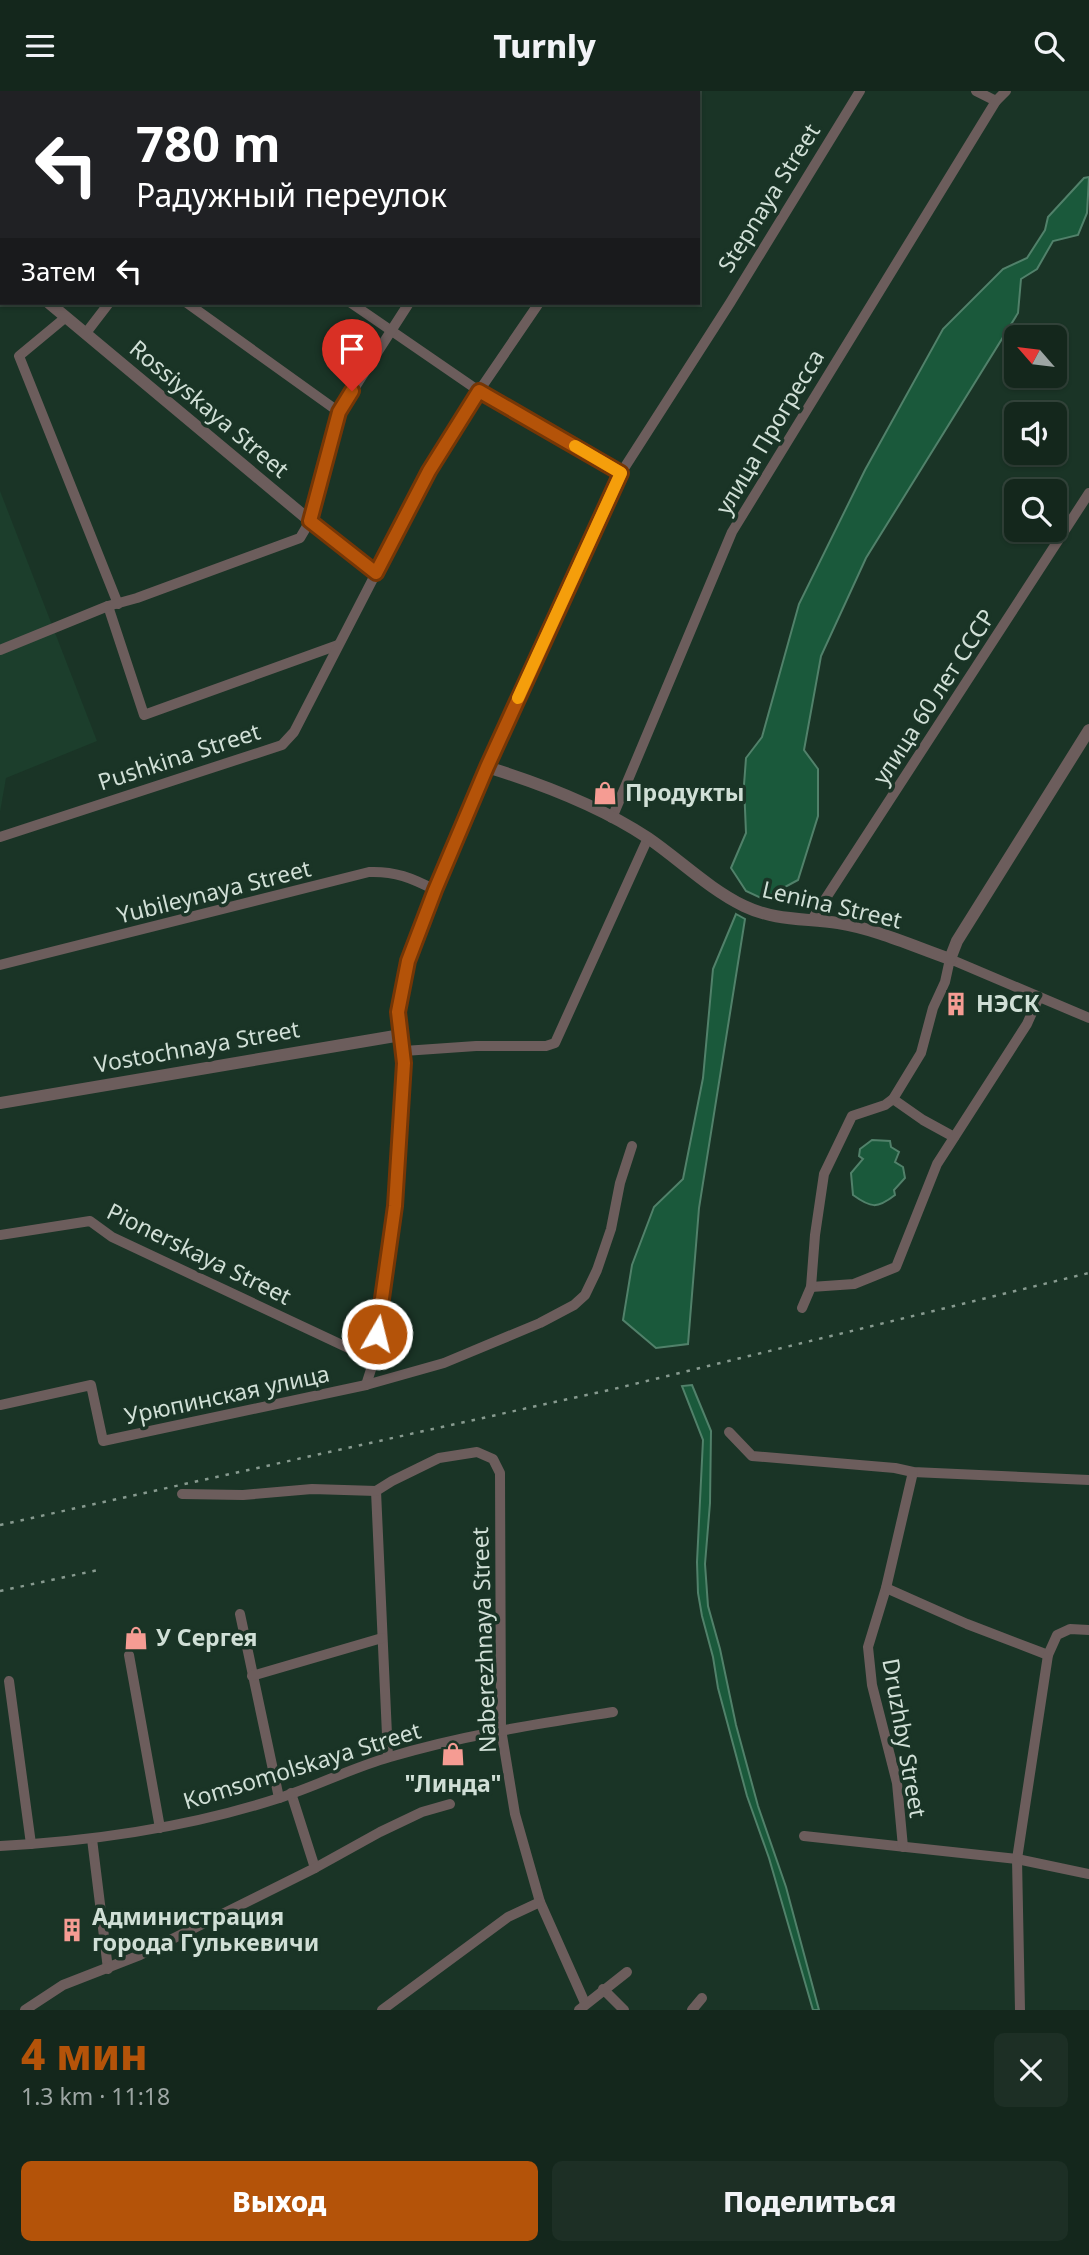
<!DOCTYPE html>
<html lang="ru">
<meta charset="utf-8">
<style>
:root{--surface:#14271c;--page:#1d2f25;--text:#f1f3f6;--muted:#9da5a3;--line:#33443b;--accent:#b45309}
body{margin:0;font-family:"Noto Sans",sans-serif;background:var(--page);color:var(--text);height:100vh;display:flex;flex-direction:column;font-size:26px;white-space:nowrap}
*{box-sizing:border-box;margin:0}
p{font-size:23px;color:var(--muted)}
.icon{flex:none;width:38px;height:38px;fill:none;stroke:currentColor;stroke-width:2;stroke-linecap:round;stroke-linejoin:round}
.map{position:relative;height:1919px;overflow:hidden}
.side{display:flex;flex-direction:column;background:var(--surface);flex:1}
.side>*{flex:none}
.hud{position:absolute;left:0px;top:0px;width:700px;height:214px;box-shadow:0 2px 5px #0004,0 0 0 2px var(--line);background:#202124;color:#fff;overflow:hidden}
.needle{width:46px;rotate:298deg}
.tools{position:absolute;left:1004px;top:234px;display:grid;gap:14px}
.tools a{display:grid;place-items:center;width:63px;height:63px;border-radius:10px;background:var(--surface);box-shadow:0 2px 5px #0004,0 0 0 2px var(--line);font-size:35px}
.pin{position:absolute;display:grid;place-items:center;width:60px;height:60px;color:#fff;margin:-72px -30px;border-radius:50% 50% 50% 0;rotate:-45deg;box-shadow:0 0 7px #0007}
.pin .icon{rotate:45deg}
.me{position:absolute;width:77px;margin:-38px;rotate:8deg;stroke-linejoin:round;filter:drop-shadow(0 0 5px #0008)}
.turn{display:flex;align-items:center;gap:24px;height:147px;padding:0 21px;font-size:32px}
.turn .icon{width:91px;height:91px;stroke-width:2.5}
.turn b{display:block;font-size:49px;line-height:60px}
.then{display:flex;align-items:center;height:66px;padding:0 21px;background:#0003;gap:14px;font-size:26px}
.round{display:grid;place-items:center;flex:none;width:74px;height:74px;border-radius:10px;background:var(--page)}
.headline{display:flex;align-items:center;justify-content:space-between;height:119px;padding:0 21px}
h1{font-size:42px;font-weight:800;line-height:52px;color:var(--accent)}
.primary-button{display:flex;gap:14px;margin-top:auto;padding:14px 21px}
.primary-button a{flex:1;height:80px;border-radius:10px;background:var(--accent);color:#fff;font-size:28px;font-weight:800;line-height:80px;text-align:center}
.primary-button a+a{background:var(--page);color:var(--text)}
header{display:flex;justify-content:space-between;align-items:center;height:91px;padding:0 21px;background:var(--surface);font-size:32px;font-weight:800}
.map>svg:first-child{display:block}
.built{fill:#1c3e2c}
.water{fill:#1a593b;stroke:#51816a;stroke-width:2}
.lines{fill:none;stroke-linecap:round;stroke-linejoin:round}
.minor{stroke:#6c5d5c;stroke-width:10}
.tertiary{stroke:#6c5d5c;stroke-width:12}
.rail{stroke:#879a8f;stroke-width:2.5;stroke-dasharray:3.5 7;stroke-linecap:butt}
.route-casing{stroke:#753606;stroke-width:18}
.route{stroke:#b45309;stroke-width:12}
.slow{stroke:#f59e0b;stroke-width:12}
.labels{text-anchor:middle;stroke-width:7;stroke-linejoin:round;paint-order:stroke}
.street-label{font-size:23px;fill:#d0dfd6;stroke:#1a3426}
.poi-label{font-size:23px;font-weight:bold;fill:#d0dfd6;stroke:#1a3426;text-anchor:start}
</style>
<header><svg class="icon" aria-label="menu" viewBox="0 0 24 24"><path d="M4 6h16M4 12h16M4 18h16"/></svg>Turnly<svg class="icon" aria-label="search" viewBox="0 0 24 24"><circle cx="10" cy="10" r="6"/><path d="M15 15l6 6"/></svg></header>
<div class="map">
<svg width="1089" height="1919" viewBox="0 0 1089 1919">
<rect width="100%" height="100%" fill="#1a3426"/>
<polygon class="built" points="0,400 97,650 6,687 0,721"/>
<g class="water">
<polygon points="1089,86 1087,122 1078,144 1053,150 1037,178 1021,188 1018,222 866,467 821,565 804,659 818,678 818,725 798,789 763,808 746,800 731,777 746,742 744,694 746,667 762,646 799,513 865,379 943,238 1003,178 1027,167 1045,139 1048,126 1084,87"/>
<polygon points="736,823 745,828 699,1117 688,1253 656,1257 623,1229 632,1174 654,1116 683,1088 703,987 713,878"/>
<path d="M872,1049L890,1050L891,1056L899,1061L895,1071L903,1076L905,1087L894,1099L895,1104C877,1118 871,1117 853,1104L851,1082L863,1068L859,1065L860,1058Z"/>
<polygon points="692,1294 711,1340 710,1412 705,1473 708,1515 720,1558 736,1634 758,1715 786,1796 819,1919 813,1919 769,1767 747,1705 718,1597 713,1566 702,1525 698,1502 697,1471 703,1349 682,1295"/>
</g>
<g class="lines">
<g class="minor">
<polyline points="39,0 41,2"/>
<polyline points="199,0 201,2"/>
<polyline points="482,0 484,2"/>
<polyline points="976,0 996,10"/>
<polyline points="257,2 258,0"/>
<polyline points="441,2 442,0"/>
<polyline points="551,2 553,0"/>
<polyline points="682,2 683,0"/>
<polyline points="0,160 2,157"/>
<polyline points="187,212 339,321"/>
<polyline points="351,212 479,300 539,212"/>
<polyline points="66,226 19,265 118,513"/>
<polyline points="86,242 109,212"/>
<polyline points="621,382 730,212 860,0"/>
<polyline points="108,515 144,624 338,554"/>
<polyline points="0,559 108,515 137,507 300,447 310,430 339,321 409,212"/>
<polyline points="612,727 732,441 996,10 1006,0"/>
<polyline points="0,746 282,654 294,641 376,482"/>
<polyline points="811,830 1089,402"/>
<path d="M0,874L369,781C395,780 412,787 435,799"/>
<polyline points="404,960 476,955 546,955 555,952 648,747"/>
<polyline points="893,1008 923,1029 954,1046"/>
<polyline points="0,1144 90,1130 112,1146 374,1269"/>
<polyline points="811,1196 854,1193 896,1176 937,1073 1027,933 1039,906"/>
<polyline points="802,1217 811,1196 815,1144 824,1083 852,1025 885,1014 893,1008 921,962 933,917 945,891 950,868 1089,927"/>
<polyline points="366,1294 374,1269 395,1115 404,972 401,944"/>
<polyline points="0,1314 91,1294 103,1350 366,1294 444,1272 540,1232 574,1214 585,1204 597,1179 611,1138 620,1092 632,1055"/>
<polyline points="729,1341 752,1365 895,1377 913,1381 1089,1389"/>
<polyline points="376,1400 388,1666"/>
<polyline points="182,1403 243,1404 312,1398 376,1400 392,1390 439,1367 477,1361 493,1368 500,1382 501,1638 515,1723 540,1811 585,1912"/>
<polyline points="886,1497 967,1533 1048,1564"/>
<polyline points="240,1523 279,1707"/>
<polyline points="129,1564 160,1737"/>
<polyline points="252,1585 382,1547"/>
<polyline points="9,1590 31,1753"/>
<polyline points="291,1702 315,1777"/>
<polyline points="804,1745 1017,1768 1089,1783"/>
<polyline points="92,1748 108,1878"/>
<path d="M0,1755C94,1750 186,1737 276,1708C315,1696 351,1677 390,1666C463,1644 538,1633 613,1621"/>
<polyline points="903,1756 897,1692 872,1594 868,1556 886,1497 913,1381"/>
<polyline points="603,1898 624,1919"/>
<polyline points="25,1919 63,1894 140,1864 315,1777 380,1741 422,1721 450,1713"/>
<polyline points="382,1919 508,1826 540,1811"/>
<polyline points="579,1919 627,1881"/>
<polyline points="692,1919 702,1907"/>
<polyline points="1020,1919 1017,1768 1048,1564 1057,1544 1070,1538 1089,1539"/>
</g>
<g class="tertiary">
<polyline points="0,170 2,171"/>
<path d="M487,676C542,693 600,715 648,747C680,769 709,798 744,815C775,830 805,827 838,832C876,838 913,855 950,868L957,850L1089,639"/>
<polyline points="0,1012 401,944 398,921 408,870 435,799 487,676 621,382 479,300 429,380 376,482 310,430 49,212"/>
</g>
<g class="rail">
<polyline points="0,1434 618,1297 1089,1182"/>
<polyline points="0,1500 98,1479"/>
</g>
</g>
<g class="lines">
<g class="route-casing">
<polyline id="route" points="352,300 339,321 310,430 376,482 429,380 479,300 621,382 487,676 435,799 408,870 398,921 404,972 395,1115 377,1243"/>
</g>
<use href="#route" class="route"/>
<polyline class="slow" points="518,607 621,382 575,355"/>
</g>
<defs>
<g id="shop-bare" transform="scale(1.89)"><path d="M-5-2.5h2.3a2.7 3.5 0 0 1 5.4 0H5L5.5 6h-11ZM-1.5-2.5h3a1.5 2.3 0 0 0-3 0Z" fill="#f59c93" stroke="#1a3426" stroke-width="2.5" paint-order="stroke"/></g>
<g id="building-bare" transform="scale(1.89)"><path d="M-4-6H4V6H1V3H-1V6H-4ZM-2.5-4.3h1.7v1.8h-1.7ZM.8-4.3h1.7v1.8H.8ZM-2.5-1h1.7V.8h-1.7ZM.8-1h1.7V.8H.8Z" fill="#f59c93" stroke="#1a3426" stroke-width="2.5" paint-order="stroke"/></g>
</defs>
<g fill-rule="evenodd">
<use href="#shop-bare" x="605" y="702"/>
<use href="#building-bare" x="956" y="913"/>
<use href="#shop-bare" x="136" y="1547"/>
<use href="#shop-bare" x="453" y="1663"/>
<use href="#building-bare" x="72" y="1839"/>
</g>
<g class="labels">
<g class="street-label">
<text transform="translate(769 107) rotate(-58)" y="8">Stepnaya Street</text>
<text transform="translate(209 318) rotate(40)" y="8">Rossiyskaya Street</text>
<text transform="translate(770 341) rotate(-59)" y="8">улица Прогресса</text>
<text transform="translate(934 606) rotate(-57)" y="8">улица 60 лет СССР</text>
<text transform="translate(179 666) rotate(-18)" y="8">Pushkina Street</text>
<text transform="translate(214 801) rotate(-14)" y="8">Yubileynaya Street</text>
<text transform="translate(832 814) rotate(13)" y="8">Lenina Street</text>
<text transform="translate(197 956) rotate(-10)" y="8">Vostochnaya Street</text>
<text transform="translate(199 1163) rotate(26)" y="8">Pionerskaya Street</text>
<text transform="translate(227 1304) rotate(-12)" y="8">Урюпинская улица</text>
<text transform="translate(484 1549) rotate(-92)" y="8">Naberezhnaya Street</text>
<text transform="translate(904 1647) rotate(80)" y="8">Druzhby Street</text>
<text transform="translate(302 1675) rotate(-17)" y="8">Komsomolskaya Street</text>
</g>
<g class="poi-label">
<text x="625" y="710">Продукты</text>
<text x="976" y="921">НЭСК</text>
<text x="156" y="1555">У Сергея</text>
<text x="453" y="1701" text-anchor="middle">"Линда"</text>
<text x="92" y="1834">Администрация<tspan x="92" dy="26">города Гулькевичи</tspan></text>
</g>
</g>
</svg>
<div class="tools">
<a><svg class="needle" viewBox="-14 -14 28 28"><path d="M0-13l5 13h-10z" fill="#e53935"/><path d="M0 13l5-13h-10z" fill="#9da5a3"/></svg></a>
<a><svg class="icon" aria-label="sound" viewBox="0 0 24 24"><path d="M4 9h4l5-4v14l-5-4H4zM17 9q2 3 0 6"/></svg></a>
<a><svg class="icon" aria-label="search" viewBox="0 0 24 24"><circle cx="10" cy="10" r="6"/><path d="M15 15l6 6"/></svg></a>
</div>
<div class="pin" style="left:352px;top:300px;background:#d93025"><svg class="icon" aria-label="arrive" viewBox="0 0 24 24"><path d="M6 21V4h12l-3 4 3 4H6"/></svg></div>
<svg class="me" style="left:377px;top:1243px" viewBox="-20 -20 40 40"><circle r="17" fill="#b45309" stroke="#fff" stroke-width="3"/><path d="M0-11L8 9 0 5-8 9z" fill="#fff"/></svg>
<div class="hud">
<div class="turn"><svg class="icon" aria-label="left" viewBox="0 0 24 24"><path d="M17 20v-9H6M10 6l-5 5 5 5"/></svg><div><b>780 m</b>Радужный переулок</div></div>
<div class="then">Затем<svg class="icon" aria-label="left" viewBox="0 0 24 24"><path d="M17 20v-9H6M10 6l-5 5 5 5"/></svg></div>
</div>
</div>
<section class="side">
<div class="headline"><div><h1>4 мин</h1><p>1.3 km · 11:18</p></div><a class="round"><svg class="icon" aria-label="close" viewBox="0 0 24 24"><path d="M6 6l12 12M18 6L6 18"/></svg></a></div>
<div class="primary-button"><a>Выход</a><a>Поделиться</a></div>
</section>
